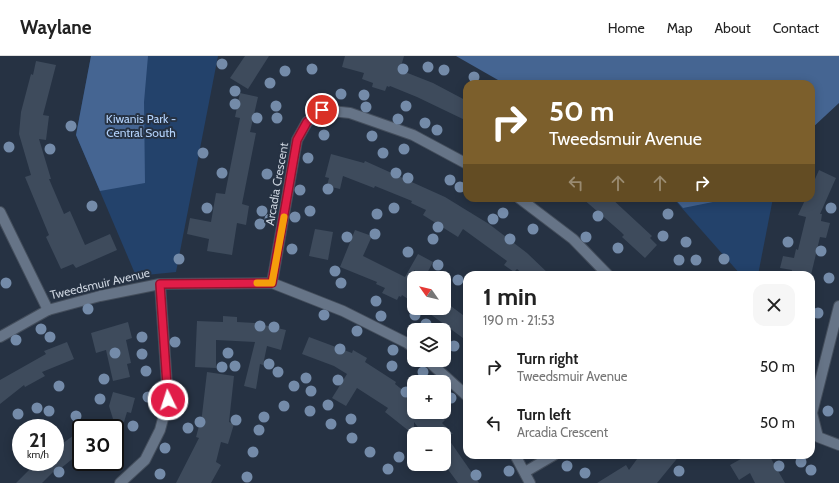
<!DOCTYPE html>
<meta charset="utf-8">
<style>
:root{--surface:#fff;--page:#f6f6f6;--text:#222;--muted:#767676;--line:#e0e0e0}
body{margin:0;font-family:Cabin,sans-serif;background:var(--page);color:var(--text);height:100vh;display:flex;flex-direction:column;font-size:15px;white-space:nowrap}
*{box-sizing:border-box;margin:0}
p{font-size:13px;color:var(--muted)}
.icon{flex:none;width:22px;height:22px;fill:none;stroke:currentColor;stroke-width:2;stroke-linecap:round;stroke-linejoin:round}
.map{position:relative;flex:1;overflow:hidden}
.drawer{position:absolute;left:463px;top:215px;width:352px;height:188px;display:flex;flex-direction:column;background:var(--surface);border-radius:12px;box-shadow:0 2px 10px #0003}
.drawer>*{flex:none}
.banner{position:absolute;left:463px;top:24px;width:352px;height:122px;border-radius:12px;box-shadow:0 2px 10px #0003;background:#7c5f2c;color:#fff;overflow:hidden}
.needle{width:26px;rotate:304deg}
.buttons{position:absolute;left:407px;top:215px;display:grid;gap:8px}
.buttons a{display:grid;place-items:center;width:44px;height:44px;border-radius:8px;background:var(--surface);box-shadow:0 2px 10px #0003;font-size:20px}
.speed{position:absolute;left:12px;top:363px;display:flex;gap:8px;font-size:20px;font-weight:700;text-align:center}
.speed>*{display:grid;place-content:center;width:52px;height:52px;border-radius:50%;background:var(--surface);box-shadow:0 2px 10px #0003;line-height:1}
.speed small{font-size:10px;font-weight:400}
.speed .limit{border:2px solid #111;border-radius:6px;background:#fff;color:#111}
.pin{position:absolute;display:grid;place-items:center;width:34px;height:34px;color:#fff;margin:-17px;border:2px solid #fff;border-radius:50%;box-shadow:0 1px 4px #0007}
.me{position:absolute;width:44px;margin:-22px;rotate:356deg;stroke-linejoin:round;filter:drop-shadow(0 0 3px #0008)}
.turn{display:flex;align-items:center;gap:14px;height:84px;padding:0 20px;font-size:18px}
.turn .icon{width:52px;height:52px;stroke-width:2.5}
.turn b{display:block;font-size:28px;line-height:34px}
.lanes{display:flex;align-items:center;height:38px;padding:0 20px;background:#0003;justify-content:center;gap:20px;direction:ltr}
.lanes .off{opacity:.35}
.round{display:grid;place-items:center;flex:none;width:42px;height:42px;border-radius:12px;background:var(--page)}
.summary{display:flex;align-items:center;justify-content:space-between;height:68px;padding:0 20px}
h1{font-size:24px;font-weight:700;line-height:30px}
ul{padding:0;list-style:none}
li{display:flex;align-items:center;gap:12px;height:56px;padding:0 20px}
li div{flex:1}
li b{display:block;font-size:15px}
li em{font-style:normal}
header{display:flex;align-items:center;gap:24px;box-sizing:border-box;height:56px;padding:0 20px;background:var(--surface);border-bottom:1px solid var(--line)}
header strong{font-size:19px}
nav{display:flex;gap:22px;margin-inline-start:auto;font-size:14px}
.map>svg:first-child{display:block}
.green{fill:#23426b}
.forest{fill:#456592}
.building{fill:#3e4b5c}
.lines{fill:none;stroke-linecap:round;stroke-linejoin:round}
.street-casing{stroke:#444e5c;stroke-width:12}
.street{stroke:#667487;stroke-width:10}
.tree{fill:#748ba9}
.route-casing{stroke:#92132f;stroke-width:10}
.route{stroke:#e11d48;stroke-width:7}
.slow{stroke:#f59e0b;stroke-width:7}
.labels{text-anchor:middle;stroke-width:4;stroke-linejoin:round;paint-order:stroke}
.park-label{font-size:12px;fill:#b4d3fc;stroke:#263243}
.street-label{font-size:12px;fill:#cbd3de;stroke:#263243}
</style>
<header>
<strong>Waylane</strong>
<nav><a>Home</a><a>Map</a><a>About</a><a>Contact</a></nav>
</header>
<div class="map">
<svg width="839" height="427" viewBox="0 0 839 427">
<rect width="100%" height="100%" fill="#263243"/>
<g class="green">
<polygon points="91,0 218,0 176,216 136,220 76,79"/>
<polygon points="673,142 773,142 758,219 741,219"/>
</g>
<g class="forest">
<polygon points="91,0 148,0 144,46 145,127 100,135 76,79"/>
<polygon points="456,0 839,0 839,47 811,73 811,28 505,28"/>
<polygon points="674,142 733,142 683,152"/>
</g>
<g class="building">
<polygon points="245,0 269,0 248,33 230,22"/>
<polygon points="345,0 404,0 400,14 433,27 467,45 467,65 417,41 390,30 389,31 387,30 385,35 372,31 373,27 362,23 364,17 342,11"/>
<polygon points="36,5 56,9 43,59 49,60 46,84 39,83 51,123 49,123 64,158 70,155 85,189 110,178 117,194 76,212 73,208 61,213 46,181 49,179 25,121 31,119 19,78 21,56 31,18 33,19"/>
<polygon points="240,37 258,41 250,76 256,77 242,148 249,150 246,169 237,167 232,199 207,195 209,183 187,178 190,162 211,166 216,137 225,138 240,62 235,61"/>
<polygon points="331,98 364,107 365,105 445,141 489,168 527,197 550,219 524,219 517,213 514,216 504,209 507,205 463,173 458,181 423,159 426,154 411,147 412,145 375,130 374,132 343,120 340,133 327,130 329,122 325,121"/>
<polygon points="819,114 836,122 820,158 822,158 821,165 830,167 826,182 820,181 811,219 791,218 792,214 780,212 783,200 794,202 796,193 798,194 806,161 798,159 806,142 811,142 811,132"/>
<polygon points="582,142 611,142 652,180 650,182 657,189 645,202 622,181 624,179 621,176"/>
<polygon points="315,173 333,176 328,204 309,200"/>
<polygon points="355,174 372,180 363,200 405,221 418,198 433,206 425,221 414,214 414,247 402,239 401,241 399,240 397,244 382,237 385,232 376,228 377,226 340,211"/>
<polygon points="444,245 467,262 467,285 422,252 444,252"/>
<polygon points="223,260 237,261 237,266 255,267 286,274 281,294 267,290 263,309 260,308 256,333 244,330 255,286 216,284 216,312 195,311 197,265 223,266"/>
<polygon points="128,266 132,282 126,284 131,307 127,308 130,321 113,325 106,294 96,297 91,277"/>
<polygon points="309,281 352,297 353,294 367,302 365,306 396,326 395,328 414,343 414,356 437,356 445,364 442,367 453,378 445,378 479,427 458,427 444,408 444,378 423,378 414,366 414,379 385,356 388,352 357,332 346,350 332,342 347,318 334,310 302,298"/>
<polygon points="67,286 74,303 42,316 45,320 25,331 24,329 0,348 0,324 46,298 44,295"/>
<polygon points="207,316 234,320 229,366 234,368 228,388 221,386 216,406 221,409 211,427 176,427 199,382 196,381 202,359"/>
<polygon points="113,336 135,342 131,357 127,356 124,366 113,363 109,350"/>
<polygon points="81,374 81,396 55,417 55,414 42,427 16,427 30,413 23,406 55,406 55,393"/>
<polygon points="640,399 680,399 657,427 597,427 626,409 629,414"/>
<polygon points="748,399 769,399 785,427 755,427 750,417 739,424 730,409"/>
</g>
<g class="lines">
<g class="street-casing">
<g id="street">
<polyline points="519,142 573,183 608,219"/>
<polyline points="0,156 48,254"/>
<polyline points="272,227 297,84 307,66 322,54 350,57 413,79 467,108"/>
<polyline points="839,250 812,357 818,381 839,389"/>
<polyline points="0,281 48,254 100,240 160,228 272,227 343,255 407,287 414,292"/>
<polyline points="427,304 467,340"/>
<polyline points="515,399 530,427"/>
<polyline points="525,416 554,399"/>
<polyline points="120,427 145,404 160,374 168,344 160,228"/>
</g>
</g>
<use href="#street" class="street"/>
</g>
<g class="tree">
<circle cx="222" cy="8" r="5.5"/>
<circle cx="428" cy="11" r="5.5"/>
<circle cx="312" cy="13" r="5.5"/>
<circle cx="403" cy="13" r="5.5"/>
<circle cx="444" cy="14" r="5.5"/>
<circle cx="285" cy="15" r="5.5"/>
<circle cx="474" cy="21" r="5.5"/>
<circle cx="270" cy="27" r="5.5"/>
<circle cx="235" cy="35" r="5.5"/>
<circle cx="341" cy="38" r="5.5"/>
<circle cx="364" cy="39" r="5.5"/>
<circle cx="235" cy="48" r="5.5"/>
<circle cx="276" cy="50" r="5.5"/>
<circle cx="406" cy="50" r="5.5"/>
<circle cx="366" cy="51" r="5.5"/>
<circle cx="257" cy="62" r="5.5"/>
<circle cx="277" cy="62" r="5.5"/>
<circle cx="398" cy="63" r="5.5"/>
<circle cx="425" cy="67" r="5.5"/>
<circle cx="71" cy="70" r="5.5"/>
<circle cx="437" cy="74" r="5.5"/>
<circle cx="324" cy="79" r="5.5"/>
<circle cx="372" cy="80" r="5.5"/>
<circle cx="9" cy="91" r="5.5"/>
<circle cx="50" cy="93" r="5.5"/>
<circle cx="404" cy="93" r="5.5"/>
<circle cx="203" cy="97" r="5.5"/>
<circle cx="383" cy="97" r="5.5"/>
<circle cx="308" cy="102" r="5.5"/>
<circle cx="222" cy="117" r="5.5"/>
<circle cx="396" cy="117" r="5.5"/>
<circle cx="267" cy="118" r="5.5"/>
<circle cx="408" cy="122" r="5.5"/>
<circle cx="450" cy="124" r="5.5"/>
<circle cx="460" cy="131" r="5.5"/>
<circle cx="328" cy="133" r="5.5"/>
<circle cx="300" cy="134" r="5.5"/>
<circle cx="92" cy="150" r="5.5"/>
<circle cx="207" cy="152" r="5.5"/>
<circle cx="394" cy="152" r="5.5"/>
<circle cx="831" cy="152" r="5.5"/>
<circle cx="262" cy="155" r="5.5"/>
<circle cx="310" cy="155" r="5.5"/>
<circle cx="503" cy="157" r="5.5"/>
<circle cx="377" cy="158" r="5.5"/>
<circle cx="668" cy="158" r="5.5"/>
<circle cx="598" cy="160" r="5.5"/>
<circle cx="295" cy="161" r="5.5"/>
<circle cx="270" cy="163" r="5.5"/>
<circle cx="493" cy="163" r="5.5"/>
<circle cx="260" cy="168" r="5.5"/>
<circle cx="438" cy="171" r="5.5"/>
<circle cx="533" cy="173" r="5.5"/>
<circle cx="375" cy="178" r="5.5"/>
<circle cx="663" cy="180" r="5.5"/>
<circle cx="347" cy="181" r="5.5"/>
<circle cx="586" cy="181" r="5.5"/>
<circle cx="433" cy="183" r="5.5"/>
<circle cx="510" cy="183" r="5.5"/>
<circle cx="686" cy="186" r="5.5"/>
<circle cx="788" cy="186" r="5.5"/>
<circle cx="618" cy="192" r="5.5"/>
<circle cx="292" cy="193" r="5.5"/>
<circle cx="821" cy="195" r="5.5"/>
<circle cx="408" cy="196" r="5.5"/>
<circle cx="179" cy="203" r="5.5"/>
<circle cx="724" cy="203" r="5.5"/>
<circle cx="679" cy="204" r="5.5"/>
<circle cx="696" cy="204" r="5.5"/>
<circle cx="438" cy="209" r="5.5"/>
<circle cx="335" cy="215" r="5.5"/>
<circle cx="829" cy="222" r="5.5"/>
<circle cx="458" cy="224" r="5.5"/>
<circle cx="6" cy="227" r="5.5"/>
<circle cx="341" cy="227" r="5.5"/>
<circle cx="376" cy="245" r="5.5"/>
<circle cx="88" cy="253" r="5.5"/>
<circle cx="818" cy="257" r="5.5"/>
<circle cx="324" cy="259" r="5.5"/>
<circle cx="415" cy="259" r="5.5"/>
<circle cx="381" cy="260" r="5.5"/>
<circle cx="426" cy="268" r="5.5"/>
<circle cx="260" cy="270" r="5.5"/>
<circle cx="274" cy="271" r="5.5"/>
<circle cx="41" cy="273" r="5.5"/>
<circle cx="357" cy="275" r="5.5"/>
<circle cx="50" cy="281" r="5.5"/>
<circle cx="142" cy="281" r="5.5"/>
<circle cx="16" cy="284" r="5.5"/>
<circle cx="175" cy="286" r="5.5"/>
<circle cx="454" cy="290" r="5.5"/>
<circle cx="340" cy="293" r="5.5"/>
<circle cx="393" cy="294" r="5.5"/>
<circle cx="115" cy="297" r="5.5"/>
<circle cx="228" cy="297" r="5.5"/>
<circle cx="142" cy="298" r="5.5"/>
<circle cx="269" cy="308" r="5.5"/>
<circle cx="235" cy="310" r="5.5"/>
<circle cx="392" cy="310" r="5.5"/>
<circle cx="222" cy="311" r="5.5"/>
<circle cx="146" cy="315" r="5.5"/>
<circle cx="278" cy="316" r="5.5"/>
<circle cx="423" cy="316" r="5.5"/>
<circle cx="306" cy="322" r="5.5"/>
<circle cx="104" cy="323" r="5.5"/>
<circle cx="338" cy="324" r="5.5"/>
<circle cx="59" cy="330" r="5.5"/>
<circle cx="294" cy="330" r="5.5"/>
<circle cx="311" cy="335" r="5.5"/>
<circle cx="406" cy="336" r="5.5"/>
<circle cx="148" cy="341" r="5.5"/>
<circle cx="180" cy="341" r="5.5"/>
<circle cx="451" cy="342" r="5.5"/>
<circle cx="100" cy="343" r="5.5"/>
<circle cx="328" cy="349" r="5.5"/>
<circle cx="284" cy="350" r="5.5"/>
<circle cx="37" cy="352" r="5.5"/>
<circle cx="49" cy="355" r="5.5"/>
<circle cx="310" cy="355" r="5.5"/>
<circle cx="828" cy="355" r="5.5"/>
<circle cx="18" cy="358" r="5.5"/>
<circle cx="76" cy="360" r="5.5"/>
<circle cx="264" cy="361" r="5.5"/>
<circle cx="351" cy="363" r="5.5"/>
<circle cx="236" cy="364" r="5.5"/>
<circle cx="200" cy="366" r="5.5"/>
<circle cx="331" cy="368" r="5.5"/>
<circle cx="133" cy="370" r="5.5"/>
<circle cx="188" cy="372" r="5.5"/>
<circle cx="259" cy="374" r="5.5"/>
<circle cx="352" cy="382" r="5.5"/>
<circle cx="165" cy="392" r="5.5"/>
<circle cx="253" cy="396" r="5.5"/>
<circle cx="370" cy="396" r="5.5"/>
<circle cx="399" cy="401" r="5.5"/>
<circle cx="801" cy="406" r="5.5"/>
<circle cx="567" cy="410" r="5.5"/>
<circle cx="779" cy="410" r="5.5"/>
<circle cx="388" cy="413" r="5.5"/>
<circle cx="811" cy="414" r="5.5"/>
<circle cx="509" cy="415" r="5.5"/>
<circle cx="679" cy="415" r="5.5"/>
<circle cx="59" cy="416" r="5.5"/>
<circle cx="585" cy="417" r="5.5"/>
<circle cx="160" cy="418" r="5.5"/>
<circle cx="476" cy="419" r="5.5"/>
<circle cx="247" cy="421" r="5.5"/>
</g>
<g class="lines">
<g class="route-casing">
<polyline id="route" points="168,344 160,228 272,227 297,84 307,66 322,54"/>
</g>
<use href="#route" class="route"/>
<polyline class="slow" points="257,227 272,227 284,161"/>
</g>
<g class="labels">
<g class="park-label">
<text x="141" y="67">Kiwanis Park -<tspan x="141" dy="14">Central South</tspan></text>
</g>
<g class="street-label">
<text transform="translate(277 128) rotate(-80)" y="4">Arcadia Crescent</text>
<text transform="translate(100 228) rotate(-13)" y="4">Tweedsmuir Avenue</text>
</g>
</g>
</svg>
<div class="buttons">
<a><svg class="needle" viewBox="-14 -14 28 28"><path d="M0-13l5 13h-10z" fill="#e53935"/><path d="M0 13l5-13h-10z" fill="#767676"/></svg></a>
<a><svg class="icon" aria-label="layers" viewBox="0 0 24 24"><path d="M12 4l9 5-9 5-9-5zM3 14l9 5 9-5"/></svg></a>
<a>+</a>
<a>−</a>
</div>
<div class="speed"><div>21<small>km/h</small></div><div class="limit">30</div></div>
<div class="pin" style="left:322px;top:54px;background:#d93025"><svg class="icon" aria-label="arrive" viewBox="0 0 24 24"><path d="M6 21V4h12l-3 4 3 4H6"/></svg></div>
<svg class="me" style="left:168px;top:344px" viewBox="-20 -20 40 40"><circle r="17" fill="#e11d48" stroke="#fff" stroke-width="3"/><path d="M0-11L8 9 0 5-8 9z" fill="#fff"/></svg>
<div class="banner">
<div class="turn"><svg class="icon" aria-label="right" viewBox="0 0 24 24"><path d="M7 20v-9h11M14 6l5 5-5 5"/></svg><div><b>50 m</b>Tweedsmuir Avenue</div></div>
<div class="lanes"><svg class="icon off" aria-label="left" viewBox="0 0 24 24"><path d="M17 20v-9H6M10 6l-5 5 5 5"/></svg><svg class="icon off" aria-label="ahead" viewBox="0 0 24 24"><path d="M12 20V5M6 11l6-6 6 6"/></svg><svg class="icon off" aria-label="ahead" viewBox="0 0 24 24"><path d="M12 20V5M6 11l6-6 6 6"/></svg><svg class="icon" aria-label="right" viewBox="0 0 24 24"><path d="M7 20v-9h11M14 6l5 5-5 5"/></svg></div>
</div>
<section class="drawer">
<div class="summary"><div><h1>1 min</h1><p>190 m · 21:53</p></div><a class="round"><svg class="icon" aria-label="close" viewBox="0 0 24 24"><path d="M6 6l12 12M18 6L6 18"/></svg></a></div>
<ul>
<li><svg class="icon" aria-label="right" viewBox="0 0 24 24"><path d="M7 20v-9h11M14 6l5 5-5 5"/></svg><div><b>Turn right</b><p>Tweedsmuir Avenue</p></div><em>50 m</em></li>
<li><svg class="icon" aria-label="left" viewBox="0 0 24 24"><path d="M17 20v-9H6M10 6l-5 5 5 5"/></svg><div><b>Turn left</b><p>Arcadia Crescent</p></div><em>50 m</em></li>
</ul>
</section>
</div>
